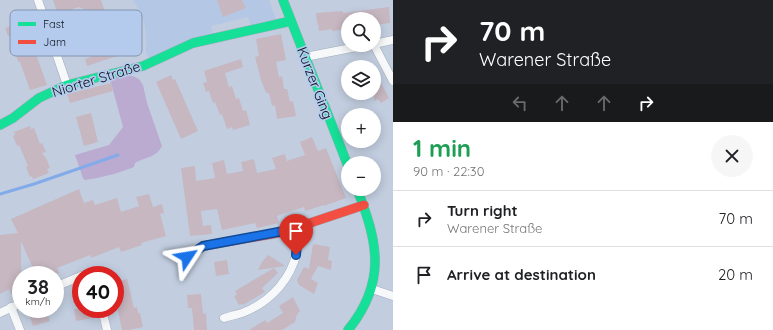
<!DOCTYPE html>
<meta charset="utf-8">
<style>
:root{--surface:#fff;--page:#f6f6f6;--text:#202124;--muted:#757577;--line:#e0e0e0}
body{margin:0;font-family:Quicksand,sans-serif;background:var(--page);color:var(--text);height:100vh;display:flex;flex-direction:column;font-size:15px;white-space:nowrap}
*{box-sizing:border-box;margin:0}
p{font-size:13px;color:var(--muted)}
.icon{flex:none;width:22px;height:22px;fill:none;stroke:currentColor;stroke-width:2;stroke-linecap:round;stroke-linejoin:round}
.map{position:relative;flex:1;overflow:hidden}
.sheet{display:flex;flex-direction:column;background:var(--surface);width:380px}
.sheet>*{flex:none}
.hud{background:#202124;color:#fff;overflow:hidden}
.buttons{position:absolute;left:341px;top:12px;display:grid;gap:8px}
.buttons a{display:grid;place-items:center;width:40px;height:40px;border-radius:50%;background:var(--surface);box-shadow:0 2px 10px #0003;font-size:20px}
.speed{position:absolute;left:12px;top:266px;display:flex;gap:8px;font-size:20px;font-weight:700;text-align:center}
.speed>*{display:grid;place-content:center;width:52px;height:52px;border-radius:50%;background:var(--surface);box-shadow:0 2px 10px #0003;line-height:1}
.speed small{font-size:10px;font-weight:400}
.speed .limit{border:6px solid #d22;background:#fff;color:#111}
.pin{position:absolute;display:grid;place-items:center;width:34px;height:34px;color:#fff;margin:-41px -17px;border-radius:50% 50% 50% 0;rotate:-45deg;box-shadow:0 0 4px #0007}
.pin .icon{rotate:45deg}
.me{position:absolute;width:44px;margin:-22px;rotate:57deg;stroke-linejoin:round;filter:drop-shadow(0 0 3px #0008)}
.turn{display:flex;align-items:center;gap:14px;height:84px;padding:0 20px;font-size:18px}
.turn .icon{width:52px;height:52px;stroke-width:2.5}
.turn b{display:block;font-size:28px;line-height:34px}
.lanes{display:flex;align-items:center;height:38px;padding:0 20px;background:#0003;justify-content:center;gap:20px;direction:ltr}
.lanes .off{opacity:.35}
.round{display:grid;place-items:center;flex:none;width:42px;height:42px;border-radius:21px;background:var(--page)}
.overview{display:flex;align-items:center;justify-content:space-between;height:68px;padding:0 20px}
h1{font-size:24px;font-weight:700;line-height:30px;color:#1e9e55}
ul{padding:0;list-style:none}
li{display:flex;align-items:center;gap:12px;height:56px;padding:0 20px;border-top:1px solid var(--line)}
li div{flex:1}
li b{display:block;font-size:15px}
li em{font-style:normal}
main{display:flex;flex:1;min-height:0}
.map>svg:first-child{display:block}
.built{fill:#b4c8e6}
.green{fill:#bcabd1}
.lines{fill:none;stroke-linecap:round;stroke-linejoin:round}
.stream{stroke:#83abe9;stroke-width:3}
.building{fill:#c6b7c0}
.street-casing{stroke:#a2abba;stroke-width:9}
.fast-casing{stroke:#a2abba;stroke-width:10}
.jam-casing{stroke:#a2abba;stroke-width:10}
.street{stroke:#f6f8fa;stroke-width:8}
.fast{stroke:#16e098;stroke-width:9}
.jam{stroke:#f24e42;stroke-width:9}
.route-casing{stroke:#114b97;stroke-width:10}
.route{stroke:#1a73e8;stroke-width:7}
.labels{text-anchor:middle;stroke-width:3.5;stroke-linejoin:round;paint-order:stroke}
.street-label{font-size:14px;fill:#0b121e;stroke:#b5cbed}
.key{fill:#b5cbed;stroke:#8294af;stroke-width:1}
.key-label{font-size:11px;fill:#0b121e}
</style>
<main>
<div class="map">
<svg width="393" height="330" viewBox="0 0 393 330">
<rect width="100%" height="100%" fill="#c2cee0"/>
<polygon class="built" points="133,0 269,0 277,21 253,26 250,24 248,17 211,26 213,34 149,58 146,53 146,39 145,27 141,14"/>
<path class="green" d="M126,75L133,76L139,79L143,85L147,103L162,146C156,158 145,157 135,163L134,167C119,173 101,178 85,180L83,178L75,155L109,145L123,127L110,79Z"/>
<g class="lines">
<polyline class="stream" points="0,194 34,184 118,155"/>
</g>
<g class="building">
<polygon points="53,0 101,0 114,38 111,39 117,56 87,66 85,59 105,52 97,28 94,29 88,11 79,7 58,14"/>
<polygon points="217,0 242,0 246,8 223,17"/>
<polygon points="389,7 390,23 374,25 374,19 348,19 348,29 332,31 332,29 319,31 318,23 317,23 316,13 343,11 343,13"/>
<polygon points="38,17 41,25 27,29 47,85 30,90 20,62 18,61 15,51 10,35 8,36 5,28"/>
<polygon points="281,34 286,60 276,62 279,77 282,76 284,89 287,89 290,102 293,101 296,116 277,119 275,105 272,106 269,93 266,93 261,80 255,57 259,56 256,39"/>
<polygon points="241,59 243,67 225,73 229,87 232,86 236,99 239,98 243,111 246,110 250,125 233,130 232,127 227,129 222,114 220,115 215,102 213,103 209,91 206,92 203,83 207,82 204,71"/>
<polygon points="171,75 173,80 175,79 198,131 181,139 156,82"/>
<polygon points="380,81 389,98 381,103 378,99 374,101 374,84"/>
<polygon points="111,83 113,91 70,103 67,94"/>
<polygon points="91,113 98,142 84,146 76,117"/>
<polygon points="30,126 31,129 34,128 40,144 42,143 46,152 42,153 47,160 50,168 47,169 49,173 33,179 32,176 30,177 26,167 28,166 19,145 17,146 13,136 15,135 14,132"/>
<polygon points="312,137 318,151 326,148 346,198 324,206 324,205 305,211 304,207 277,216 279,223 257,228 255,223 222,230 217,209 201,211 203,226 211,225 212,234 190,236 181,168 195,166 196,181 215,178 212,163 224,160 227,174 243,171 241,162 254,159 257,173 276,169 272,158 285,154 287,161 305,155 300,142"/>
<polygon points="79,189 84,203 93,200 95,205 117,198 121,212 139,206 136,197 149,194 153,207 162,204 164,213 160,214 166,236 141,243 142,245 121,252 119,247 91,258 90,255 57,268 59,273 54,275 36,275 21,241 21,289 11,294 9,289 0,294 0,235 18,233 11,219"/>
<polygon points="313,244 330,247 328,260 332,261 331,270 318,266 311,279 318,283 314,294 299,285 297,280 304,267 309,269"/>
<polygon points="268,255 276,260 285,266 258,270 262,262"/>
<polygon points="227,260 229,274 216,276 214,262"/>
<polygon points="274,268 278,273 262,288 265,292 243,305 242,304 239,305 234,296 237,295 235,291"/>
<polygon points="127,279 134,308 137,307 138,313 140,313 143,327 129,330 122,330 117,306 115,307 115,282"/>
<polygon points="201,294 203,314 206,313 207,330 194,330 192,308 188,308 187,295"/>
<polygon points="293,297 300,311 297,314 295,322 282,330 249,330 265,320 267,323 283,313 279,306"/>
<polygon points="42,309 46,309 50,321 33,326 29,313"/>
<polygon points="74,309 91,309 93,318 76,321"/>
</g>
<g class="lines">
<g class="street-casing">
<g id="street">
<polyline points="38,0 67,85"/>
<polyline points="374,44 393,40"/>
<polyline points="374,45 393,81"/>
<polyline points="305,57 367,45"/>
<polyline points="84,275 91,273 91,275"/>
<polyline points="55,287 81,276"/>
<polyline points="372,289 393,296"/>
<polyline points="11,307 20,330"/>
<polyline points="102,309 107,330"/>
<polyline points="0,313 21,303"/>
<path d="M224,318C230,316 236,315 242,313C266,304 285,286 294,262C296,256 298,248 297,241C296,237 295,233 294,229"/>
</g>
</g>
<g class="fast-casing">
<g id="fast">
<polyline points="283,0 348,166"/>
<polyline points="0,125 13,118 39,98 67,85 143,66 193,43 291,21"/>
<path d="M348,330C387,282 378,242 357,189"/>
</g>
</g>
<g class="jam-casing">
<polyline id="jam" points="187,257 203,246 283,232 364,205"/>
</g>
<use href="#street" class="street"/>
<use href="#fast" class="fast"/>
<use href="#jam" class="jam"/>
</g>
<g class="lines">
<g class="route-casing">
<polyline id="route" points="187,257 203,246 294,229 297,242 296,255"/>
</g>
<use href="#route" class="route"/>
</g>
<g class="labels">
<g class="street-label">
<text transform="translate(96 79) rotate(-17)" y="5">Niorter Straße</text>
<text transform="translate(315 83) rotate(69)" y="5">Kurzer Ging</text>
</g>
</g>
<rect x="10" y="10" width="132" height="46" rx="6" class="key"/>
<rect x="18" y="22" width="18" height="4" fill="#16e098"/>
<rect x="18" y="40" width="18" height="4" fill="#f24e42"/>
<g class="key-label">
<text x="43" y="28">Fast</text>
<text x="43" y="46">Jam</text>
</g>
</svg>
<div class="buttons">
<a><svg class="icon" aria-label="search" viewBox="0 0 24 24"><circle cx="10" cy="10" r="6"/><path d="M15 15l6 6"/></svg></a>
<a><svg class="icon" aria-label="layers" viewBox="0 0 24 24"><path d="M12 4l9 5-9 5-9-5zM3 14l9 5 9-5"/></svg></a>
<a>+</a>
<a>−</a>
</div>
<div class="speed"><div>38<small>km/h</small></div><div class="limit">40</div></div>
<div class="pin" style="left:296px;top:255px;background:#d93025"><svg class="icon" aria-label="arrive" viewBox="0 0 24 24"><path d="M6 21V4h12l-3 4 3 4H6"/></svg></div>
<svg class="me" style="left:187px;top:257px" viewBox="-20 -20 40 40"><path d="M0-17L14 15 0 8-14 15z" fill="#1a73e8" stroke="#fff" stroke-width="4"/></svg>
</div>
<section class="sheet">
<div class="hud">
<div class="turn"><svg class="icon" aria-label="right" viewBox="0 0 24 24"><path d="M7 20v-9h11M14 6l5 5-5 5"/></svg><div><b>70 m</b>Warener Straße</div></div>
<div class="lanes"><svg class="icon off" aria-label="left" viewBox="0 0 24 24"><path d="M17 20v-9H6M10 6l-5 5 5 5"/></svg><svg class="icon off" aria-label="ahead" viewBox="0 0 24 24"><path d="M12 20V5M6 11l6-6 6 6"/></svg><svg class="icon off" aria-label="ahead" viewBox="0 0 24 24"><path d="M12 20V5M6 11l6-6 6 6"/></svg><svg class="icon" aria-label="right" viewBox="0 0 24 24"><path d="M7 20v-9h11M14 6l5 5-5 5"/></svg></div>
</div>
<div class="overview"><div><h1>1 min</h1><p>90 m · 22:30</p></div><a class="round"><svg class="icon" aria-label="close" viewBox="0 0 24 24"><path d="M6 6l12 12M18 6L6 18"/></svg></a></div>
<ul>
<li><svg class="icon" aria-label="right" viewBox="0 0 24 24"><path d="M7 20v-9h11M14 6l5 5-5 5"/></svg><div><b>Turn right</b><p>Warener Straße</p></div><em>70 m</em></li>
<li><svg class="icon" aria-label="arrive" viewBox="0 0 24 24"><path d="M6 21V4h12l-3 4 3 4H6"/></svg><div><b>Arrive at destination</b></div><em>20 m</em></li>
</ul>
</section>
</main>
